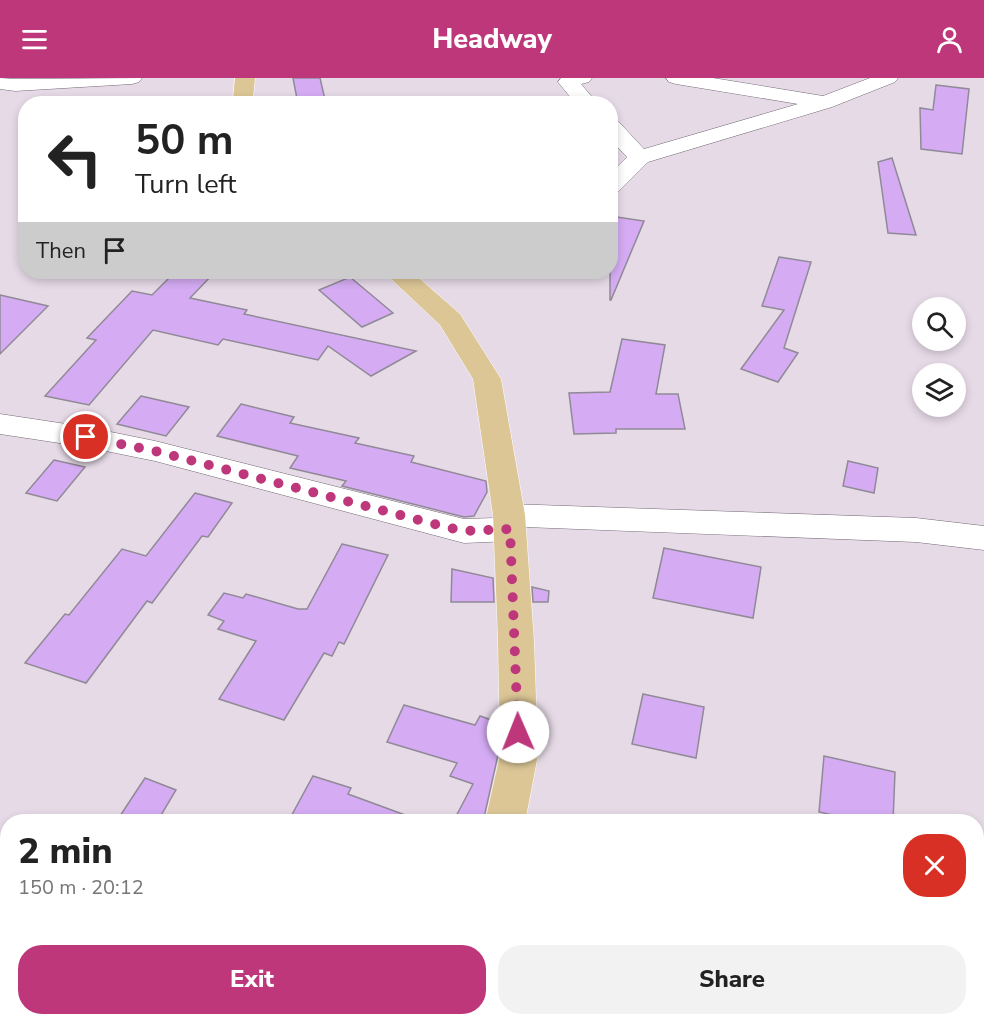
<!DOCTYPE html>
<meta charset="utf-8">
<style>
:root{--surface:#fff;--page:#f2f2f2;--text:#222;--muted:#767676;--accent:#bd377a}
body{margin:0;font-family:"Nunito Sans",sans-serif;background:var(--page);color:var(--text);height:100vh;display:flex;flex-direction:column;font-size:22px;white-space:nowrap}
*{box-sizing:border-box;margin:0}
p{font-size:20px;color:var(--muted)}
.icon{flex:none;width:33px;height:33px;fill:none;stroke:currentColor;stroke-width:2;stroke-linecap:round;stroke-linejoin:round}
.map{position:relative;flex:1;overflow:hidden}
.panel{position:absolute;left:0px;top:736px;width:984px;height:212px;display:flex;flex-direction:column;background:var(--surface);border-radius:24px 24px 0 0;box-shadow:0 3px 9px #0003}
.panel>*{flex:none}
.guide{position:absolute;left:18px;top:18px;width:600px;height:183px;border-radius:24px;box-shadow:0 3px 9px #0003;background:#fff;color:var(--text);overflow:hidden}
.buttons{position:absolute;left:912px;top:219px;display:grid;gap:12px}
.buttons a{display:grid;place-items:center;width:54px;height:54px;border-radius:50%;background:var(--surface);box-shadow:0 3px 9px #0003;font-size:30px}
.pin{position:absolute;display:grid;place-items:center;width:51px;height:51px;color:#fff;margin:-26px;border:3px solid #fff;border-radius:50%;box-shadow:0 2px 6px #0007}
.me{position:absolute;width:66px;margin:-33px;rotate:359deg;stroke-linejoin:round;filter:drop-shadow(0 0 4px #0008)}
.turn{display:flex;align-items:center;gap:21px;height:126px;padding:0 18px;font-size:27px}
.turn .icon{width:78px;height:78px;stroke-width:2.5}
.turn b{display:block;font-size:42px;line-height:51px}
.then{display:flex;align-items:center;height:57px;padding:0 18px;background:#0003;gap:12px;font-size:22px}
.round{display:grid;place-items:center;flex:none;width:63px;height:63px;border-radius:24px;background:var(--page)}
.headline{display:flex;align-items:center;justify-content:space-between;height:102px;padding:0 18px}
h1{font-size:36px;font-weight:800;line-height:45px}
.cta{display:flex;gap:12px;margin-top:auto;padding:12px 18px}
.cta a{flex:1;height:69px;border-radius:24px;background:var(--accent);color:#fff;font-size:24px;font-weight:800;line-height:69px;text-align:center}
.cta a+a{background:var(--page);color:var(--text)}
header{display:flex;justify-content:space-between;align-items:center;height:78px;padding:0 18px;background:var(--accent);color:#fff;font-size:27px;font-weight:800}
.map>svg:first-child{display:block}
.building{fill:#d5acf4;stroke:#908996;stroke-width:1.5}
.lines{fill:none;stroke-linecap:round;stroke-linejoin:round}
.minor-casing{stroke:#736974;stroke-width:1}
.major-casing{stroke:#fff;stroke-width:1}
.minor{fill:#fff;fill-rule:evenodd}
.major{fill:#dcc696;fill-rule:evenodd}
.route{stroke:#bd377a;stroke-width:10;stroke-dasharray:0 18}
</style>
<header><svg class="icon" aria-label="menu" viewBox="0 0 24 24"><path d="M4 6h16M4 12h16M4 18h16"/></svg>Headway<svg class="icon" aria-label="person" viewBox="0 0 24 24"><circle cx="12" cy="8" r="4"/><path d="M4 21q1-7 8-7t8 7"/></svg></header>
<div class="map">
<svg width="984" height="947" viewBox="0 0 984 947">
<rect width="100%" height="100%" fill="#e6dae7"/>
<g class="building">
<polygon points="293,0 320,0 326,26 298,26"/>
<polygon points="936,7 969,11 962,76 921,71 920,30 933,32"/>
<polygon points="892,80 916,157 888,155 878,84"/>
<polygon points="610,138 644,143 611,222 610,222"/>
<polygon points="779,179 811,184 784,270 798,275 778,304 741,291 784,232 762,228"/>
<polygon points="175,194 215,194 190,220 247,232 244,236 416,273 371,298 328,268 318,282 223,261 218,267 153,252 89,327 45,318 96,262 87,260 132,213 152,217"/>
<polygon points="350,199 393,235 362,249 319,212"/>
<polygon points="0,217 48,228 0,276"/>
<polygon points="622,261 665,267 656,316 678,316 685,351 616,351 616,355 574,356 569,315 610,314"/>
<polygon points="141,318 189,329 166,358 117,346"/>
<polygon points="241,326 294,339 290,345 359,360 355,365 414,378 411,384 486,403 487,414 474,438 464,439 342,408 346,403 290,390 298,378 217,358"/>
<polygon points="54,382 85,389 57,423 26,415"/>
<polygon points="848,383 878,390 874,415 843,408"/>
<polygon points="195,415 232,425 208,459 202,458 152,525 147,523 86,605 25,585 65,536 69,537 122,471 146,478"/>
<polygon points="342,466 388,477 344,566 339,564 332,578 324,575 284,642 219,621 256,563 218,551 224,543 208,537 224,515 243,520 246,516 298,531 307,531"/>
<polygon points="664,470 761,489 753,540 653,520"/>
<polygon points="452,491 493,500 494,524 451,524"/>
<polygon points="532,509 549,513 548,524 533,524"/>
<polygon points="643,616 704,629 696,680 632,666"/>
<polygon points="404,627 475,647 480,638 497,644 498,677 483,744 453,744 473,706 450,698 457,685 387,664"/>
<polygon points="824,678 895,694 893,744 864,744 819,734"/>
<polygon points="313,698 351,710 348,716 416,741 415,744 288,744"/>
<polygon points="145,700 176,712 157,744 116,744"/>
</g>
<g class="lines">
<g class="minor-casing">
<g id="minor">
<polygon points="0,0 15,1 142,0 139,4 132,6 15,13 0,11"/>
<polygon points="561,0 592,0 589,4 581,6 598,26 576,26 558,4"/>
<polygon points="666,0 713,0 823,18 870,0 898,0 895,4 832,29 648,84 618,114 610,116 610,96 627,79 610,61 610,42 618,43 644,71 798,26 676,6 669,4"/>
<polygon points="0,336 86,349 155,363 464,441 495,440 493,437 498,429 509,426 916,440 984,448 984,472 916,464 525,449 521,459 510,463 464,465 155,383 86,369 0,356"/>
<polygon points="509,940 561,940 564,947 512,947"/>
</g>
</g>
<g class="major-casing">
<g id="major">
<polygon points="235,0 255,0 253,21 255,26 234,26 233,21"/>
<polygon points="386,194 412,194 460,236 501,301 525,437 534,563 538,677 525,744 485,744 500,677 498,563 493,437 473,301 440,247 389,199"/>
<polygon points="394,940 441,940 438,947 391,947"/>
</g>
</g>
<use href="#minor" class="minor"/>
<use href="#major" class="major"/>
</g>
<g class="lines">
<polyline class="route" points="86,359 155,373 442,448 464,453 510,451 518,654"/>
</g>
</svg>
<div class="buttons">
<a><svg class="icon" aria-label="search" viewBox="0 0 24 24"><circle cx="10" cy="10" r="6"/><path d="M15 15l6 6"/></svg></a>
<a><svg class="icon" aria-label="layers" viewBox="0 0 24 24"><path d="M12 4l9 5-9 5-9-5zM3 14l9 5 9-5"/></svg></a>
</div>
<div class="pin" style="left:86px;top:359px;background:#d93025"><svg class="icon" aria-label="arrive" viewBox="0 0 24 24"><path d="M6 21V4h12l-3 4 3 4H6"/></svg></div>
<svg class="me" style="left:518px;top:654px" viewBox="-20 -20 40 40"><circle r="19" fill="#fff"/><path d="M0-13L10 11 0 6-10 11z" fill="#bd377a"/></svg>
<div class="guide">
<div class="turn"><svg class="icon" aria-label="left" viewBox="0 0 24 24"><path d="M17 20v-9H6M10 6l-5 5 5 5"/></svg><div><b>50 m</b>Turn left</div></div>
<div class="then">Then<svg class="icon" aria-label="arrive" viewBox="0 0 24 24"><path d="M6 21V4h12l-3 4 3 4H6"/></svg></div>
</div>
<section class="panel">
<div class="headline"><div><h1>2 min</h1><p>150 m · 20:12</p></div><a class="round" style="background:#d93025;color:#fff"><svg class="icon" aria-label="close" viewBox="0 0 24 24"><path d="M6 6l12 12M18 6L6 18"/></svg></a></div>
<div class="cta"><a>Exit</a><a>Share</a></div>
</section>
</div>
